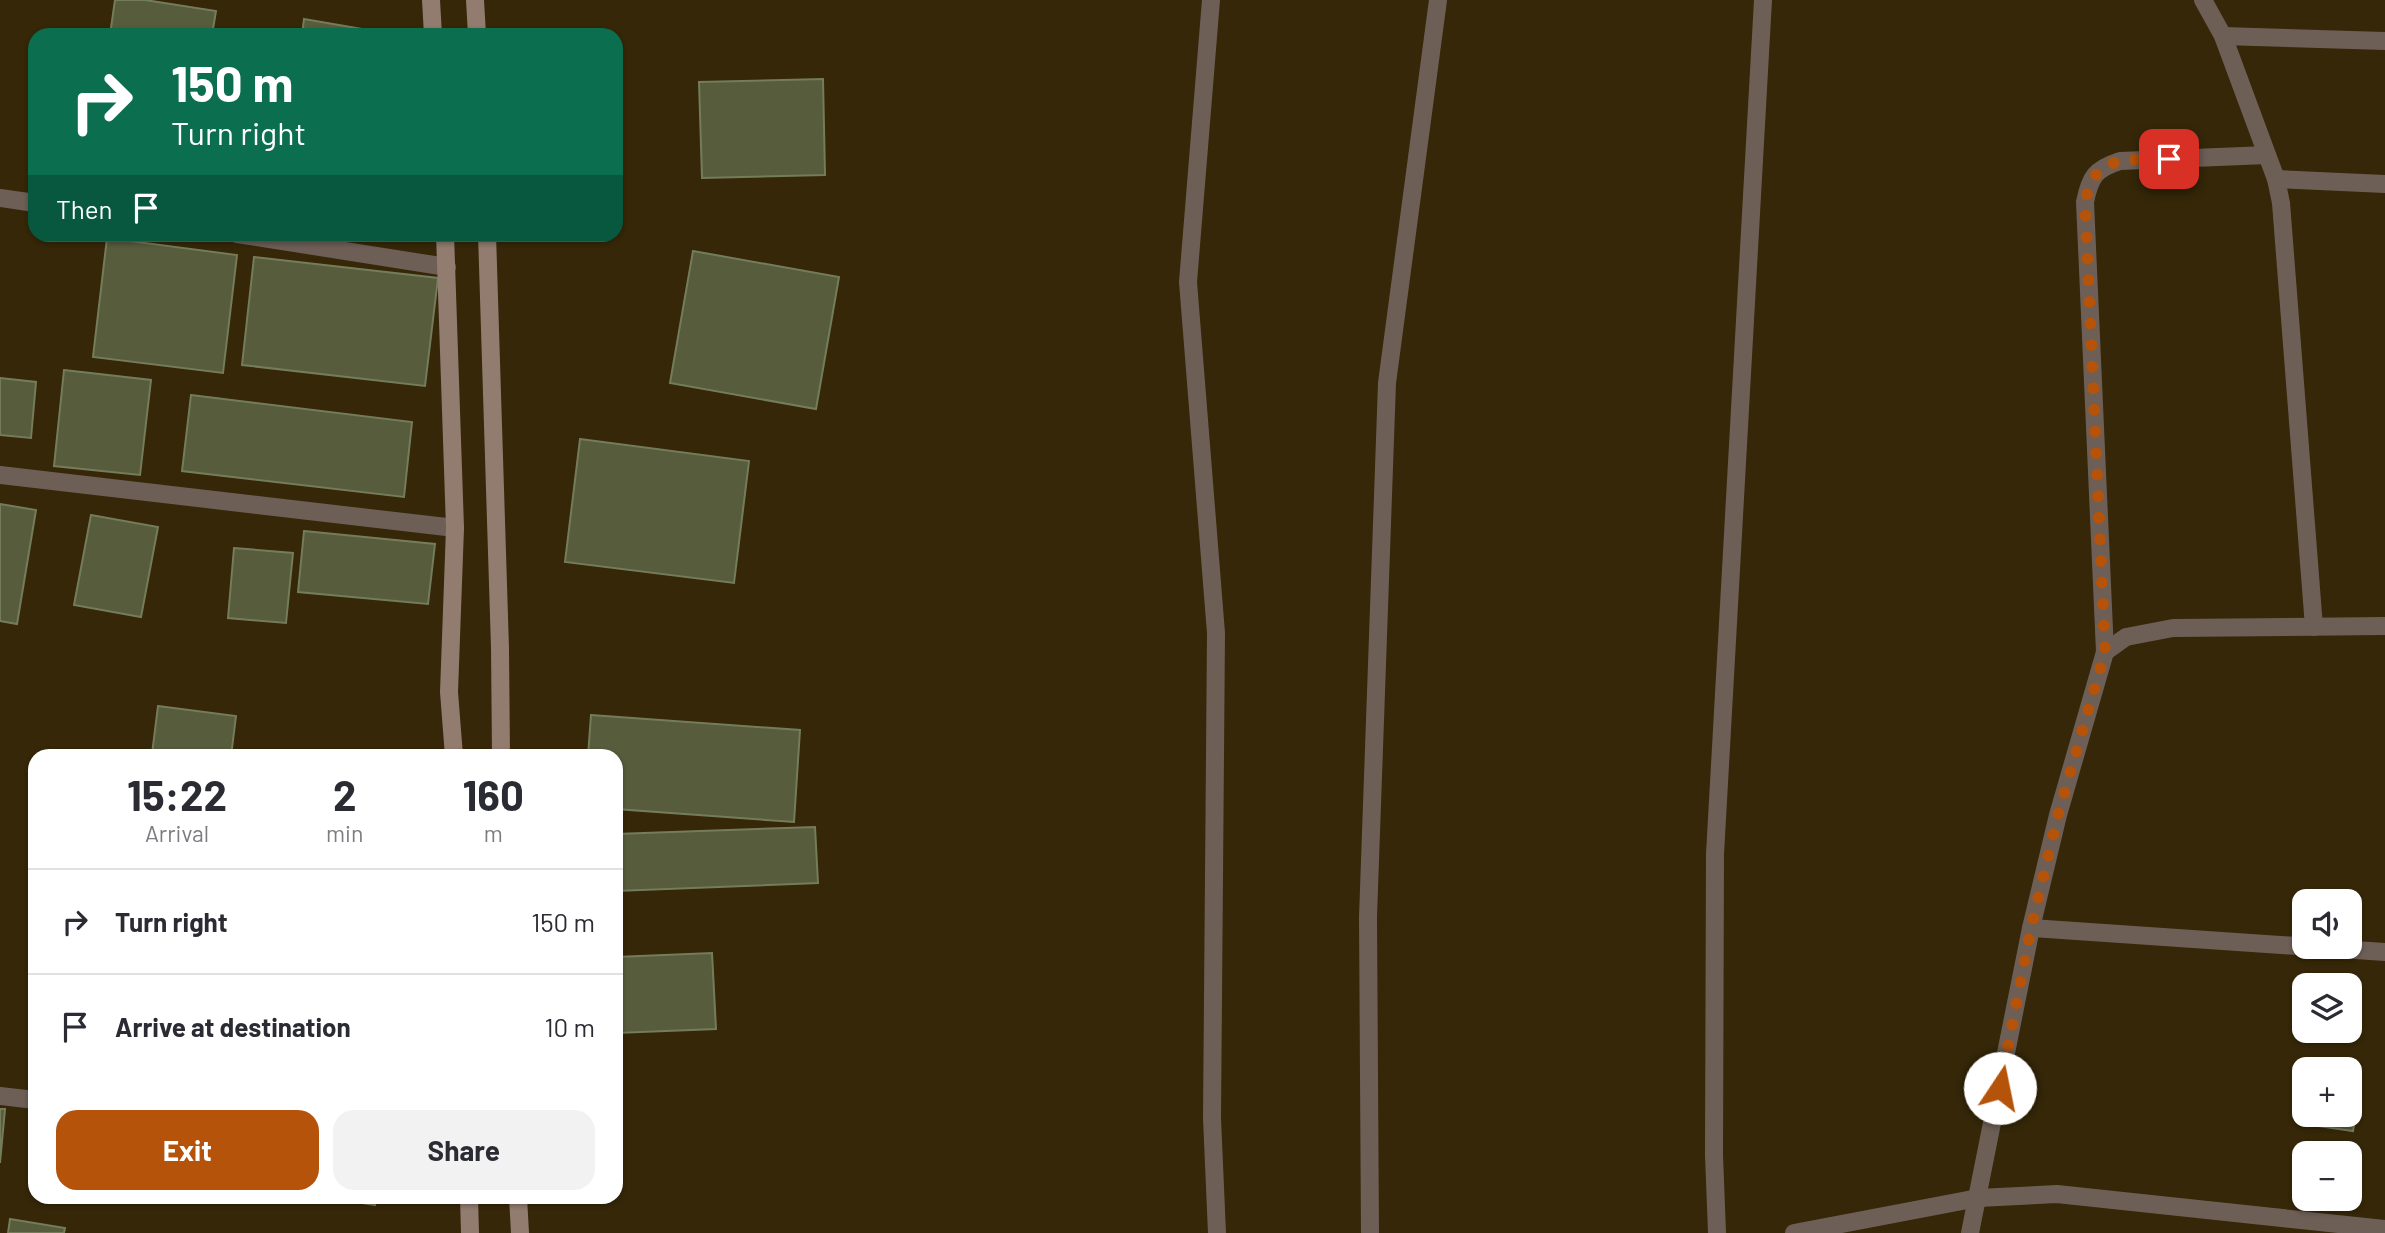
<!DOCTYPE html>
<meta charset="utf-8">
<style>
:root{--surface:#fff;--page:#f2f2f3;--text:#2b2b33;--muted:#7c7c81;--line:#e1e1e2;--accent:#b45309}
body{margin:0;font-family:Barlow,sans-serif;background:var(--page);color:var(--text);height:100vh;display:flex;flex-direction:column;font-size:26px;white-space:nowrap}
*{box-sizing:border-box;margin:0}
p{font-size:23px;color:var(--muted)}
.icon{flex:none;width:38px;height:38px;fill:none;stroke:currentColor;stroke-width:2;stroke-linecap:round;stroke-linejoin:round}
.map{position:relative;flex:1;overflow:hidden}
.drawer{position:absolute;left:28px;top:749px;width:595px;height:455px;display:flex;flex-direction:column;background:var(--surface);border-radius:21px;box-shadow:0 2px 5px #0004}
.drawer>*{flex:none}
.banner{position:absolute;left:28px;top:28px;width:595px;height:214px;border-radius:21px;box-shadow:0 2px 5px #0004;background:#0b6e4f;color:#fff;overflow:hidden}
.buttons{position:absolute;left:2292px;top:889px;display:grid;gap:14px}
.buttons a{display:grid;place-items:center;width:70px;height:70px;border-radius:14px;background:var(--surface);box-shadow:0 2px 5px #0004;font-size:35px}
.pin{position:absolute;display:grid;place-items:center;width:60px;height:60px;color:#fff;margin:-30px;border-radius:14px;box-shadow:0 4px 10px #0006}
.me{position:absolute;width:77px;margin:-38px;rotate:11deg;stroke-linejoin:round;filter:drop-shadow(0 0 5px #0008)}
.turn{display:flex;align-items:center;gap:24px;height:147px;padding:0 28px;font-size:32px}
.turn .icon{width:91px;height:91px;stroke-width:2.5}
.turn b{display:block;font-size:49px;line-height:60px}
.then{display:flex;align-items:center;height:66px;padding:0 28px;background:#0003;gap:14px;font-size:26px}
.eta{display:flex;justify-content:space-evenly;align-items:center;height:119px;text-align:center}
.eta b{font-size:42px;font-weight:700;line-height:49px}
.primary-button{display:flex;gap:14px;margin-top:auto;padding:14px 28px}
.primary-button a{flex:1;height:80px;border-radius:21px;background:var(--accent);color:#fff;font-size:28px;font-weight:700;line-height:80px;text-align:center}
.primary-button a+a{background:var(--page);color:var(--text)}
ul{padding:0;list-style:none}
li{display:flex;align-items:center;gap:21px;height:105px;padding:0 28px;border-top:2px solid var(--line)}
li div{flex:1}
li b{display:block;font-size:26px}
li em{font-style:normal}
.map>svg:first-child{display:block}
.building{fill:#565c3c;stroke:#757c5a;stroke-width:2}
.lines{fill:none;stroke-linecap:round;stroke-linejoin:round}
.minor{stroke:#6d5f56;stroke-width:18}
.tertiary{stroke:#6d5f56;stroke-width:18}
.secondary{stroke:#927c6f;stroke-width:18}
.route{stroke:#b45309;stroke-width:12;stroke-dasharray:0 21.6}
</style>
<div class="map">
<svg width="2385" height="1233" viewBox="0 0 2385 1233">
<rect width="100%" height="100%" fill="#352708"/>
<g class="building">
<polygon points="115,0 145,0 216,11 212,35 110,35"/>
<polygon points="304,19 397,35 302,35"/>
<polygon points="823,79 825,175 702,178 699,82"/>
<polygon points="107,238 237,255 223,373 93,357"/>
<polygon points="693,251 839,277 816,409 670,383"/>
<polygon points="254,257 438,278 425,386 242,365"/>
<polygon points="64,370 151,380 140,475 54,466"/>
<polygon points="0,378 36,382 31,438 0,435"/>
<polygon points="191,395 412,422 404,497 182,471"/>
<polygon points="580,439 749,461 734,583 565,562"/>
<polygon points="0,504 36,510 17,624 0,621"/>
<polygon points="91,515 158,527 141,617 74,605"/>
<polygon points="304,531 435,544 428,604 298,592"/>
<polygon points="234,548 293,553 286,623 228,618"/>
<polygon points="158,706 236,716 231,756 174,756 152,754"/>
<polygon points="591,715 800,730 794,822 616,809 616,756 588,756"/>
<polygon points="815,827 818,883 616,891 616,834"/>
<polygon points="712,953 716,1029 616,1033 616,957"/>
<polygon points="2350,1100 2358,1102 2353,1131 2311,1125 2313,1115 2350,1115"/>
<polygon points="0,1109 5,1109 0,1163"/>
<polygon points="201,1197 241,1197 240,1201"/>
<polygon points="343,1197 377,1197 375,1205 343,1200"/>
<polygon points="10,1219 65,1228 64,1233 8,1233"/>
</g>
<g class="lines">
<g class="minor">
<polyline points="1211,0 1188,282 1216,633 1212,1118 1217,1233"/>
<polyline points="2203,0 2223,36 2276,179 2281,203 2314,627"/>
<polyline points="2223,36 2385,41"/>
<polyline points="2276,179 2385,184"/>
<polyline points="0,198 35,203"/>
<polyline points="237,234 447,267"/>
<polyline points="0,475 455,528"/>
<path d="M2105,652L2085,202C2090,177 2095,169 2120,161L2267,155"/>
<polyline points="2031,928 2385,952"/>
<polyline points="0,1096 35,1100"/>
<polyline points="1370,1233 1368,917 1387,383 1438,0"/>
<polyline points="1717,1233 1714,1155 1715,854 1763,0"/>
<polyline points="1970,1233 2031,928 2058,815 2105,652 2126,637 2173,628 2385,626"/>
</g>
<polyline class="tertiary" points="1794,1233 1978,1198 2057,1194 2385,1229"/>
<g class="secondary">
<polyline points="431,0 433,35"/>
<polyline points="475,0 477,35"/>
<polyline points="445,234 455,528 449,692 454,756"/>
<polyline points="487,234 500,648 501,756"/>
<polyline points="469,1197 470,1233"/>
<polyline points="518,1197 520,1233"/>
</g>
</g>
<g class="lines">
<path class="route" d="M2000,1088L2031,928L2058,815L2105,652L2085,202C2095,152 2127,161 2169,159"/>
</g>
</svg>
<div class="buttons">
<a><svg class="icon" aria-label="sound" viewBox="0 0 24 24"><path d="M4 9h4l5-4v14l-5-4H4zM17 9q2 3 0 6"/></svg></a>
<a><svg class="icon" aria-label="layers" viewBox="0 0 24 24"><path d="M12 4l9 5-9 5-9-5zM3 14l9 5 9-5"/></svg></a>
<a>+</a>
<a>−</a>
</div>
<div class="pin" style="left:2169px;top:159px;background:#d93025"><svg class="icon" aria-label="arrive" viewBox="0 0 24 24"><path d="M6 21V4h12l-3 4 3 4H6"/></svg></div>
<svg class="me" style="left:2000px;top:1088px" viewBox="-20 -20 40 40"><circle r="19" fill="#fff"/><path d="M0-13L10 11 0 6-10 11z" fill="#b45309"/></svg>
<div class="banner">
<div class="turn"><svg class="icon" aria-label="right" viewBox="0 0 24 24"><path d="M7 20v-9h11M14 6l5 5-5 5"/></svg><div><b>150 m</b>Turn right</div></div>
<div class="then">Then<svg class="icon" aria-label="arrive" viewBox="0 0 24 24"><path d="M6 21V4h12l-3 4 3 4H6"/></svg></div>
</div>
<section class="drawer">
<div class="eta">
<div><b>15:22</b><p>Arrival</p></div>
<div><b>2</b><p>min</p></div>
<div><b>160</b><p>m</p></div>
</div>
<ul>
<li><svg class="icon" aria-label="right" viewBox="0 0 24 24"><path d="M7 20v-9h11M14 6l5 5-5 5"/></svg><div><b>Turn right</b></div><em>150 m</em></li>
<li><svg class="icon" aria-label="arrive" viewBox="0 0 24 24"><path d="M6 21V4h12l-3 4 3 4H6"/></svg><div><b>Arrive at destination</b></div><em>10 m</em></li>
</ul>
<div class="primary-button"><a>Exit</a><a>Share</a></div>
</section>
</div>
